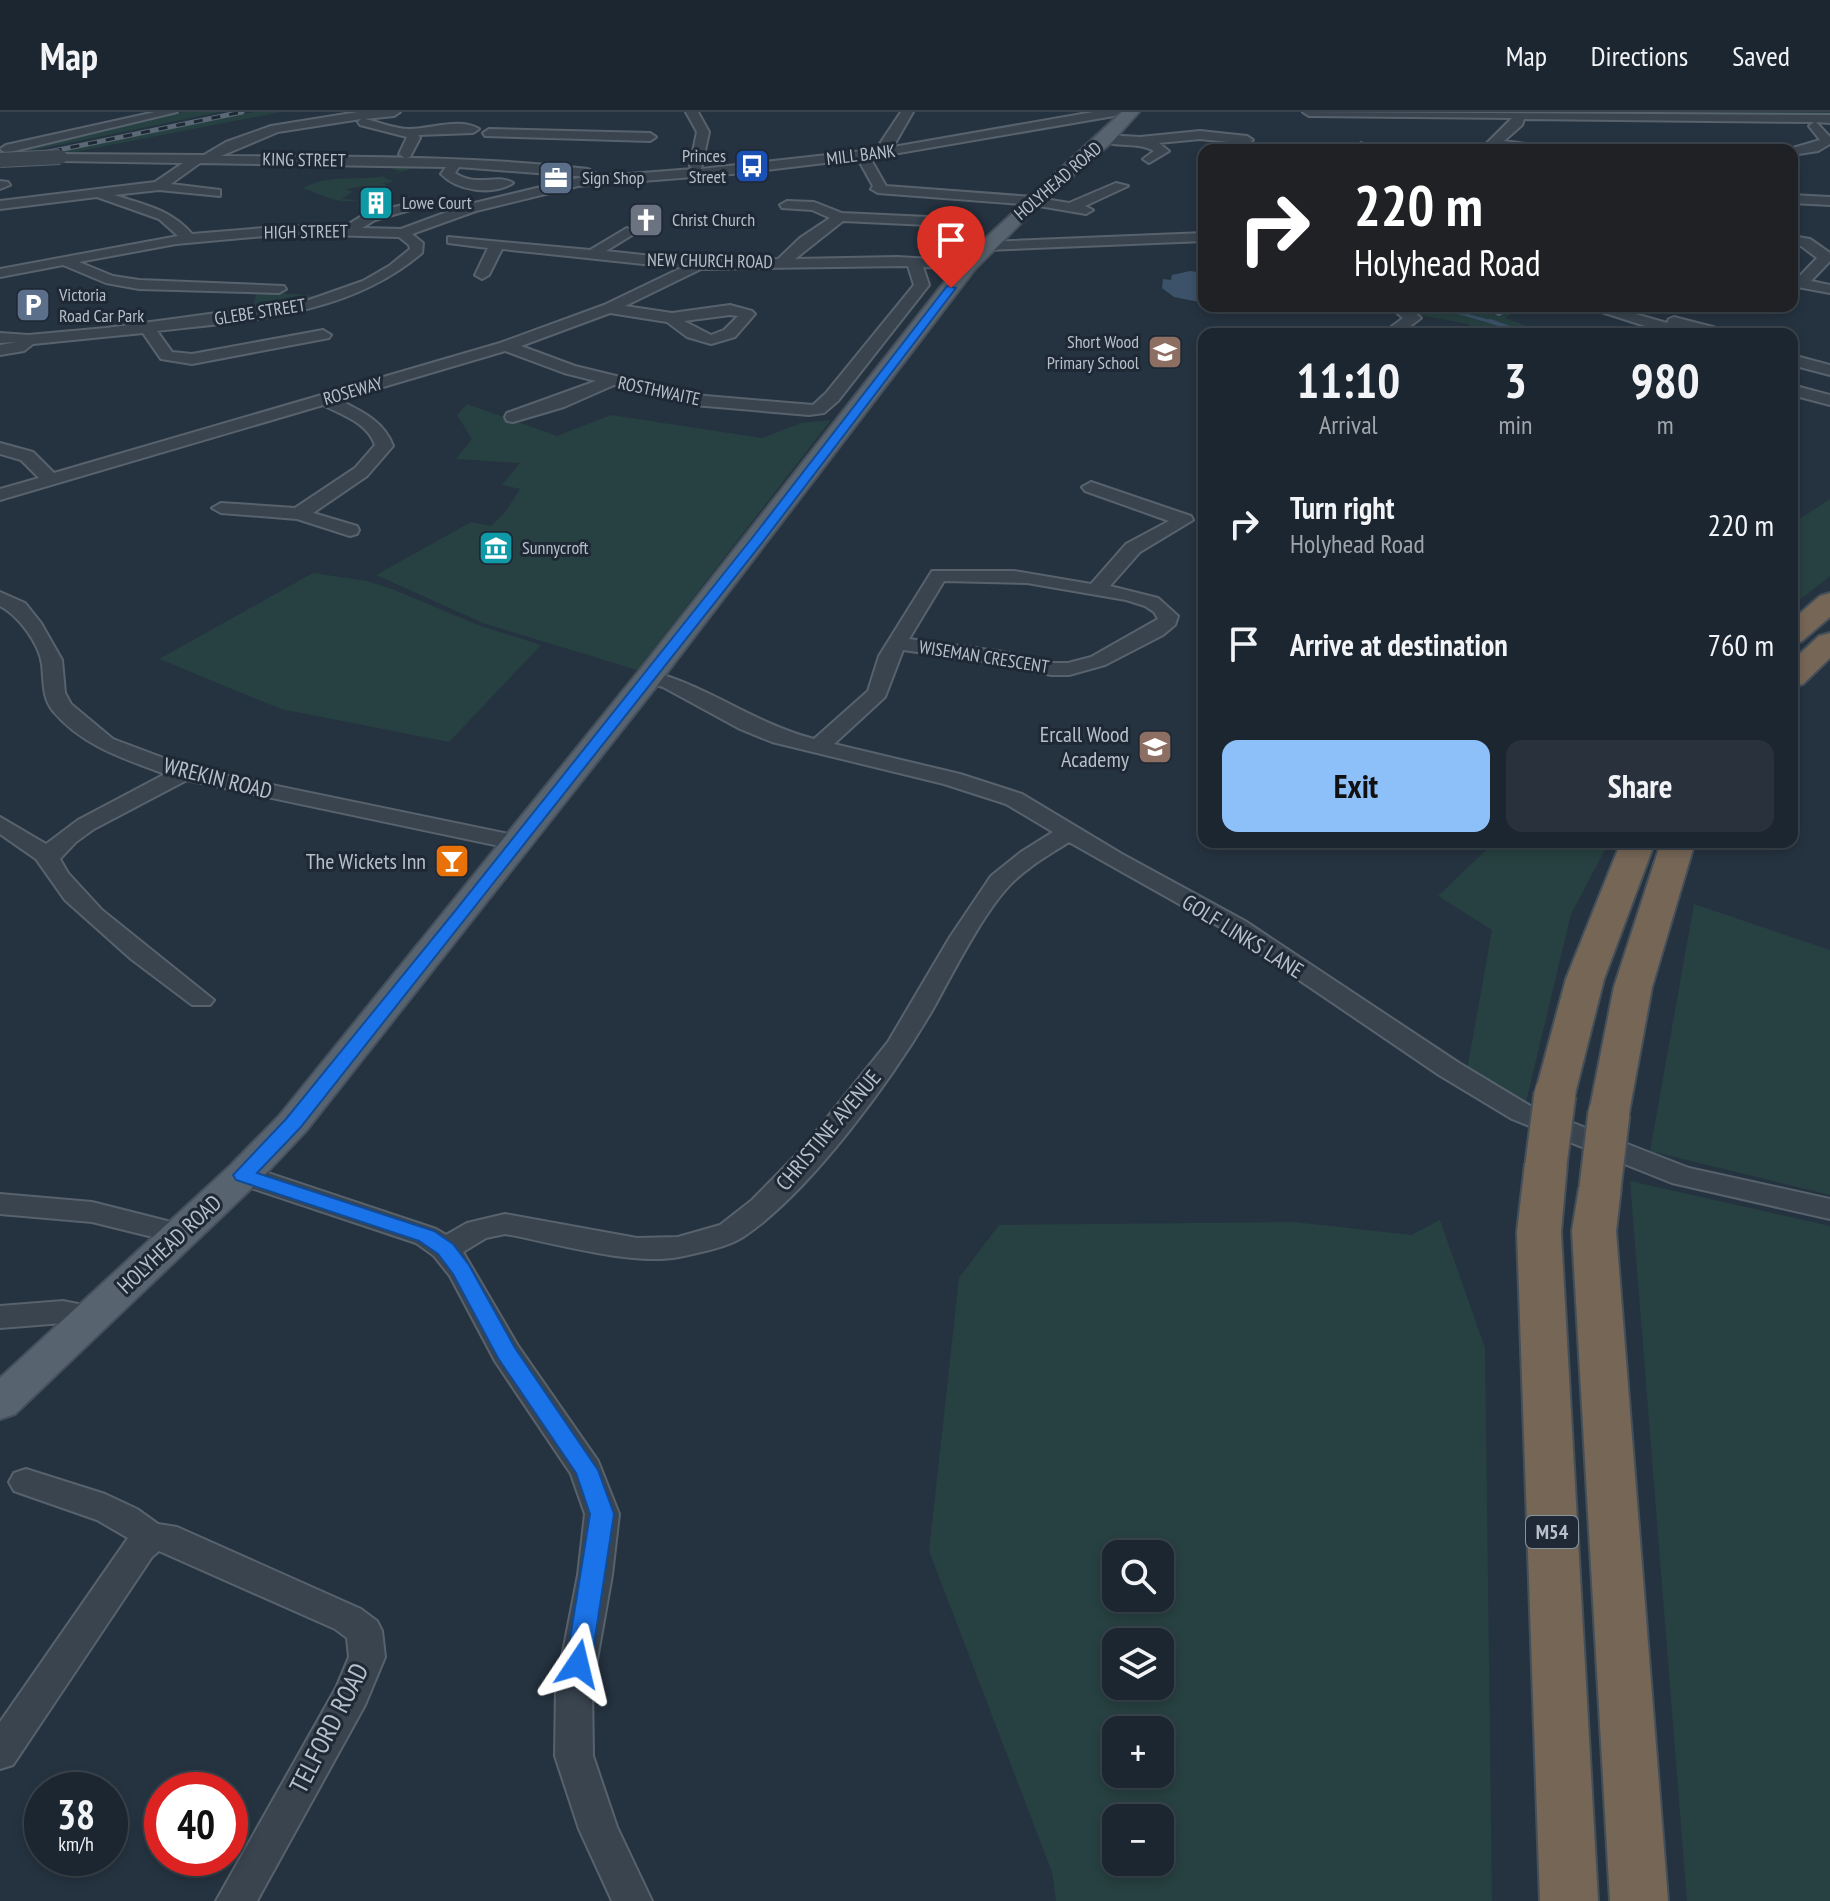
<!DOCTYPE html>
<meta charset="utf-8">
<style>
:root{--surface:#1c2630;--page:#29323c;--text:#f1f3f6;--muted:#a0a5ab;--line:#3a434c;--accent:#8dc0f8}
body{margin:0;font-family:"PT Sans Narrow",sans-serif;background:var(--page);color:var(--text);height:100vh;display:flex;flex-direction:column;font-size:30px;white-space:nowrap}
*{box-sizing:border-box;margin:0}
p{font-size:26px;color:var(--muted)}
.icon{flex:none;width:44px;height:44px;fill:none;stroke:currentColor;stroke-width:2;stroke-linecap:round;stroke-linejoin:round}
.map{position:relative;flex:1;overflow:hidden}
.details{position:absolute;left:1198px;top:216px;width:600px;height:520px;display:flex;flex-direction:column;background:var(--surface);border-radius:16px;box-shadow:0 4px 12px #0003,0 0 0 2px var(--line)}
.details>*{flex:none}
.top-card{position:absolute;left:1198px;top:32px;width:600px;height:168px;border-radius:16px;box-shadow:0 4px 12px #0003,0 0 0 2px var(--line);background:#202124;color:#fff;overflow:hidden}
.buttons{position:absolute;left:1102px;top:1428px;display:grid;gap:16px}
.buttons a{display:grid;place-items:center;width:72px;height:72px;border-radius:16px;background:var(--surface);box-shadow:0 4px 12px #0003,0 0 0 2px var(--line);font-size:40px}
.speed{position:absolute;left:24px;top:1660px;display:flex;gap:16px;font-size:40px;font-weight:700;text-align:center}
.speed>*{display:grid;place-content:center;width:104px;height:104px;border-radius:50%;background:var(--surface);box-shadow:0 4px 12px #0003,0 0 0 2px var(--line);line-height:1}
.speed small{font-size:20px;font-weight:400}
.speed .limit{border:12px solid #d22;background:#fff;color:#111}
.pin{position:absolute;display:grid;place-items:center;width:68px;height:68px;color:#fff;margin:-82px -34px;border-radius:50% 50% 50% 0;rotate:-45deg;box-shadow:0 0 8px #0007}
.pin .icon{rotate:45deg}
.me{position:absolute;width:88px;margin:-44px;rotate:10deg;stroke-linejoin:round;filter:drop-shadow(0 0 6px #0008)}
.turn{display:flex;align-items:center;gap:28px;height:168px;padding:0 24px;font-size:36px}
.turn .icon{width:104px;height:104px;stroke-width:2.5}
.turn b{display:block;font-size:56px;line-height:68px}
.eta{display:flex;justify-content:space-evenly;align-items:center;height:136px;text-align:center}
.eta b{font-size:48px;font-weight:700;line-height:56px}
.cta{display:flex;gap:16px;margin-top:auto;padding:16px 24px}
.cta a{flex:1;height:92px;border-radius:16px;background:var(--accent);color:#111;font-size:32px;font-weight:700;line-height:92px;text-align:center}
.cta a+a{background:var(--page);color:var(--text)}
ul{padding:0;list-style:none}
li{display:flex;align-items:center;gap:24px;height:120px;padding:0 24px}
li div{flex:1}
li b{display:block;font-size:30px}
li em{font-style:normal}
header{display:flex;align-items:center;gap:48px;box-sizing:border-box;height:112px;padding:0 40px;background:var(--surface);border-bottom:2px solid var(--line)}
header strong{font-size:38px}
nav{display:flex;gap:44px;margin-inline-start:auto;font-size:28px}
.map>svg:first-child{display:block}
.green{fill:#274041;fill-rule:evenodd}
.water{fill:#3b5269}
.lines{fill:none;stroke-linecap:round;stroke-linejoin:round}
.stream-far1{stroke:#3b5269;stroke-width:3}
.stream{stroke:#3b5269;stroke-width:4}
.minor-casing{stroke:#57626d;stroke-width:4}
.major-casing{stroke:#46505c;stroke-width:4}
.highway-casing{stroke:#444f5a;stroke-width:4}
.minor{fill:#39444f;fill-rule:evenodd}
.major{fill:#57646f;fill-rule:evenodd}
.highway{fill:#756656;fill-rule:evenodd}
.rail-casing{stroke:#5b6976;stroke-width:5}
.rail{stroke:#1e2935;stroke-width:3;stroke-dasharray:9;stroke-linecap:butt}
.minor-bridge-casing{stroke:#57626d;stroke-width:16;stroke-linecap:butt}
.highway-bridge-casing{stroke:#444f5a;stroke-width:45;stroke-linecap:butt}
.minor-bridge{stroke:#39444f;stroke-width:14}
.highway-bridge{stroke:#756656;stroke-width:41}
.route{fill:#1a73e8;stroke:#114b97;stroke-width:2}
.labels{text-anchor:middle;stroke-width:6;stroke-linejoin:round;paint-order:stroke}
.far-street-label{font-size:18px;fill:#b6bfca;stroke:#1e2935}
.far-poi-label{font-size:18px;fill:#b6bfca;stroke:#1e2935;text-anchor:start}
.shield{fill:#1e2935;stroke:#88929d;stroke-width:2}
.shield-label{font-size:20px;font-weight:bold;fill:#b6bfca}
.poi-label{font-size:22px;fill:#b6bfca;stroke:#1e2935;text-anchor:end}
.street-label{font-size:22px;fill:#b6bfca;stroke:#1e2935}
.near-street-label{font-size:26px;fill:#b6bfca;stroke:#1e2935}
</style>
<header>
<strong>Map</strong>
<nav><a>Map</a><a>Directions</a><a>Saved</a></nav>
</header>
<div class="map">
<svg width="1830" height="1789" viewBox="0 0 1830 1789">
<rect width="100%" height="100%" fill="#253340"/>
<g class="green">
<path d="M184,0H220L0,45C44,19 132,10 184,0Z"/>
<polygon points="254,0 281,0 75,40 46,42"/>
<polygon points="1463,0 1830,0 1830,3 1804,4"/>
<path d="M400,54H420L383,65L394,70L383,71L386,73L385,78L366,74L346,77L352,80L342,87L358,88C336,93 323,83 303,76C332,59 370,73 400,59L391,57Z"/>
<polygon points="257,179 317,184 275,195 194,206 191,202 253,195"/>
<polygon points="1406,194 1484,194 1480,199 1511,200 1513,201 1505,206 1550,222 1484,222 1468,212 1419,203"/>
<polygon points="467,292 557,324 611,303 762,326 801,311 831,308 637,558 483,511 376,463 471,410 491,414 506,399 520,377 502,373 520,351 456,347 472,327 457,303"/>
<polygon points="1830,387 1830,464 1792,494 1792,412"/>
<polygon points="313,461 367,469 392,477 478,513 541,533 449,630 281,597 159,547"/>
<polygon points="1478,730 1609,730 1571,802 1526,990 1467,958 1492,818 1438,784 1488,736"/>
<polygon points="1694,792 1830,838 1830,1083 1650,1039"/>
<polygon points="1630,1069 1830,1114 1830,1789 1687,1789"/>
<path d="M1440,1108L1485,1236L1492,1789H1056L1052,1760L929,1439L959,1166L999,1113L1294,1110L1411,1123ZM1116,1442H1160V1486H1116ZM1116,1530H1160V1574H1116ZM1116,1618H1160V1662H1116ZM1116,1706H1160V1750H1116Z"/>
</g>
<polygon class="water" points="1190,159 1204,161 1204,191 1174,185 1162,176 1163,167 1171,168 1172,163"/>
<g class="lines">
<polyline class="stream-far1" points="1435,194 1495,211"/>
<polyline class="stream" points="1490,209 1526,222"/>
<g class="minor-casing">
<g id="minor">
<polygon points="155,0 177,0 6,41 0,37 6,33"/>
<path d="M358,0H400L394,4L365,7C379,10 395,17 409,17C430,17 461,5 479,17L473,21L418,23L420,26L410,45L405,46L399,42L407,25L360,13L358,10L361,7L278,20L221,44C343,45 466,43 588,57L595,61L588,65L459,55L455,61C476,76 498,61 513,71C493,84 457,79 441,62L446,55L200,51L171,72L220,78V84L159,78L114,83C145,93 170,97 192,122L288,114L344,115L365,102L424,88V94L375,108L362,116L401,117L466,93L578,66L693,57L690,54L697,20L686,0H698L709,20L701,57L881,37L879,33L901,0H913L893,35L1093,0H1120L1114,4L870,46L886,74L1033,85L1069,91L1116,71L1128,74L1085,94L1093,98L1086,102L1033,93L878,81L871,77L873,74L858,47L732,62L578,74L476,99L412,122L423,131L422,141C348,204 250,208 157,219L172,240L192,242L323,218L331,223L329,226L192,252L161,247L143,221L33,232L24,239L0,243V233L17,230L0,231V221L28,223L106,216L306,189L363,169L389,154L410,137L409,133L399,125L288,122L176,132L79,150L113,164L139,168L284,174L286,177L279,181L139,177L106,171L63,153L0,165V157L178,124L159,107L97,85L0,97V89L155,70L183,51L60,49L54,45L55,42L204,43L226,30L271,14Z"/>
<polygon points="1303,0 1830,3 1830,11 1816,10 1830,25 1830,32 1818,39 1792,43 1792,38 1786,38 1820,28 1809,14 1814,10 1524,7 1522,13 1504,29 1541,34 1547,38 1480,38 1512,6 1309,4"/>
<polygon points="489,17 650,21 656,25 650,29 485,24 483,21"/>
<path d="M1200,19L1247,24L1253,28L1247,32L1200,27L1159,31L1169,39L1149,51L1143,47L1154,39C1137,29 1115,37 1100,27L1106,23L1140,25Z"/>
<polygon points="1361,31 1367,35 1365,38 1353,38"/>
<polygon points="0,69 8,70 10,73 0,77"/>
<polygon points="1792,83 1830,85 1830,93 1792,91"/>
<path d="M787,89L814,90L842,101L949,106L956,110L949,114L843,109L795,147L897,145L968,149L975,153L968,157L923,155L929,173L838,289L824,301L809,303L694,293L614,273L564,295L513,310L507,309L505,305L507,301L596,269L564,261L505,239L339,288C361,299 384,309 393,334L367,364L313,401L357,414L359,418L357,422L350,424L297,407L221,401L212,396L221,391L295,396L355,356L375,333C368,311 342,303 323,293L0,388V377L39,366L21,348L0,342V331L33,340L54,361L500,231L604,193L681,156L502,137L489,163L482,167L475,163L488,136L448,131V125L590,138L627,116L634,120L632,123L606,139L698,149L778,147L800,126L830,106L812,98L782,96L780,93ZM908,154L914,173L826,281L813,293L694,283L575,254L521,234L610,201L667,210L687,225L711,232L735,225L755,202L752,199L730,193L672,201L625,194L701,157ZM730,203L738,204L724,218L711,223L684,209Z"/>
<polygon points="1204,121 1204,129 987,138 980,134 987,130"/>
<polygon points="1792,124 1810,127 1830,141 1830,149 1811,169 1830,173 1830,181 1792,174 1792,166 1797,167 1817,146 1801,134 1792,132"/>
<polygon points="1389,194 1407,194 1421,206 1400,222 1382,222 1403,206"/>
<polygon points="1487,194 1505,194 1507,197 1499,202"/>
<polygon points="1583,194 1607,194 1667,211 1669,207 1674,205 1728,219 1730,222 1693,219 1695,222 1670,222"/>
<polygon points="1792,243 1830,253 1830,263 1792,253"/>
<polygon points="1792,273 1830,283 1830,293 1792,283"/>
<path d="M1091,370L1191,404L1193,408L1140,440L1110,474L1158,486L1178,504L1175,513L1163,523L1105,553L1069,563H1051L1003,552L903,538L885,585L834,632L960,662L1022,682L1122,742L1245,809L1459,951L1532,995L1689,1056L1830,1087V1107L1672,1071L1512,1007L1439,963L1227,819L1069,730C1049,743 1027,755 1010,773C983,801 953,861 933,897C893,966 810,1081 743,1125C728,1135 698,1141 679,1145C631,1154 555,1131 505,1122L486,1126L463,1140L518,1234L598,1349L619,1402L612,1463L592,1576L593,1644L617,1715L652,1789H612L579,1717L555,1644L556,1576L578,1463L585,1402L571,1362L495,1249L450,1164L434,1144L416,1131L233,1070L229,1063L233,1056L243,1054L253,1056L436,1117L446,1123L467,1111L505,1102L637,1126L678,1125L720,1113L752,1088L802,1037L888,930L950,825L991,764L1021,740L1053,720L1006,692L944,672L772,630L740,617L663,575L642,569L639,565L649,559C707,573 755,612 814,627L868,579L879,544L932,459H1014L1091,472L1126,432L1169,409L1085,379L1082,375ZM944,469L1027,471L1126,488L1145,494L1154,500L1158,507L1091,545L1068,551H1051L1003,540L909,527Z"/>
<path d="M0,480L25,491L41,511L62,548L65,581L71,592L113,627L190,656L518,724L526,726L530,731L526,736L518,738L187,668L94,717L76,730L60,747L68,761L102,798L214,888L210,893H192L131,847L65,788L36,747L0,722V705L46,732L78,708L165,662C125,647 82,634 53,599C42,585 44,570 42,552C39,531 18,503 0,494Z"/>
<polygon points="0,1082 92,1090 191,1115 196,1122 191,1129 181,1132 92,1110 0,1102"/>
<polygon points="63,1189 103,1197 107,1205 103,1213 92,1216 63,1211 0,1216 0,1194"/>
<polygon points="26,1357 105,1382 137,1397 158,1412 177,1415 361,1497 377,1509 382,1519 385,1545 365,1593 257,1789 216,1789 336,1576 349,1545 347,1526 335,1517 159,1439 152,1445 13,1653 0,1657 0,1610 128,1426 97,1408 14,1379 9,1370 14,1361"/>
</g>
</g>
<g class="major-casing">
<polygon id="major" points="1122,0 1139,0 1112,30 1039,93 975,157 659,571 306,1019 256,1072 15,1302 0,1307 0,1266 230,1054 280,1003 639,559 961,149"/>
</g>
<g class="highway-casing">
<g id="highway">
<polygon points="1830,481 1830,505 1802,529 1792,532 1792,508 1820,484"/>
<polygon points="1830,521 1830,546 1803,572 1792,575 1792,549 1819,524"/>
<polygon points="1621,730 1655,730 1604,867 1575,982 1569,991 1555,995 1541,991 1535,982 1566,867"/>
<polygon points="1661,730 1695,730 1652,875 1629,1001 1623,1010 1609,1014 1595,1010 1589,1001 1614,875"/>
<polygon points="1546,1038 1561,1042 1567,1052 1561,1120 1598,1789 1540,1789 1517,1120 1525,1052 1531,1042"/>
<polygon points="1600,1062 1615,1066 1621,1076 1616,1119 1668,1789 1610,1789 1572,1119 1579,1076 1585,1066"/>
</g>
</g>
<use href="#minor" class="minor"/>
<use href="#major" class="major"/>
<use href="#highway" class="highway"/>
<g class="rail-casing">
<polyline id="rail" points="0,50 242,0"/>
</g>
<use href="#rail" class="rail"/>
<g class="minor-bridge-casing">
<polyline id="minor-bridge" points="0,48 60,45"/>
</g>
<g class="highway-bridge-casing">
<g id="highway-bridge">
<polyline points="1546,1052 1555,982"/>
<polyline points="1600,1076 1609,1001"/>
</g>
</g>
<use href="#minor-bridge" class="minor-bridge"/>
<use href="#highway-bridge" class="highway-bridge"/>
</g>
<polygon class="route" points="947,174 956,176 765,427 300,1016 257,1061 434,1119 453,1132 469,1153 515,1236 598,1358 614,1402 591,1552 587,1560 578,1563 569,1560 566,1552 590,1402 576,1361 498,1246 453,1162 438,1142 419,1129 236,1068 233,1063 286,1007 455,799 756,421"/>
<defs>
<g id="bus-square" transform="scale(1.8)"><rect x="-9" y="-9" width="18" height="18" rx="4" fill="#1a4fb4" stroke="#1e2935"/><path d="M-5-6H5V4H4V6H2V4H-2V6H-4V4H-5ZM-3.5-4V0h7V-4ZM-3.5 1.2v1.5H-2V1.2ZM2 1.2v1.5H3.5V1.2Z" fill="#fff"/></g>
<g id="office-square" transform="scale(1.8)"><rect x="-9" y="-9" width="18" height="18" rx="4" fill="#5c6f8a" stroke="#1e2935"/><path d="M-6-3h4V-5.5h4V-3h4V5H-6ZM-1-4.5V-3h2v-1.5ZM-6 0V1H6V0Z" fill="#fff"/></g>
<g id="building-square" transform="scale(1.8)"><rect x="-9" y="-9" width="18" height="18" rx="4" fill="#0f9aa8" stroke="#1e2935"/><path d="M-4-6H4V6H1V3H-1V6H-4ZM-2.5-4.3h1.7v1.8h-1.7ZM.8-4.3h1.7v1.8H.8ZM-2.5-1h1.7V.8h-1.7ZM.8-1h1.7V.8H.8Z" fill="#fff"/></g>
<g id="church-square" transform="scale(1.8)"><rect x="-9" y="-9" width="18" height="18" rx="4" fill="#6b7280" stroke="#1e2935"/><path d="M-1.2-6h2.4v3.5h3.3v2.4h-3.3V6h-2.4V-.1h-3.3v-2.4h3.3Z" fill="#fff"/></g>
<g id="parking-square" transform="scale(1.8)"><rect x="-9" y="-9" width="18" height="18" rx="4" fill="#5c6f8a" stroke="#1e2935"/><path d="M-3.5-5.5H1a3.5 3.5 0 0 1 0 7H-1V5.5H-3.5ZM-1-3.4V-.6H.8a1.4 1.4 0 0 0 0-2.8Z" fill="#fff"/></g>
<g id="school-square" transform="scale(1.8)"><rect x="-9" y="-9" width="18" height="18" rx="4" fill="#8d6e63" stroke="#1e2935"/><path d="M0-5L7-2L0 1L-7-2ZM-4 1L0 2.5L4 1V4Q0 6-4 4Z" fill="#fff"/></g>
<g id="museum-square" transform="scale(1.8)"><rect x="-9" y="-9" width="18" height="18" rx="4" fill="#0f9aa8" stroke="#1e2935"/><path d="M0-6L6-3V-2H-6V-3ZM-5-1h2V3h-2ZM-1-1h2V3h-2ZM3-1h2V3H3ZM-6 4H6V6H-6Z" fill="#fff"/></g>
<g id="bar-square" transform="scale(1.8)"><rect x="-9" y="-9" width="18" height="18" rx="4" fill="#e8710a" stroke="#1e2935"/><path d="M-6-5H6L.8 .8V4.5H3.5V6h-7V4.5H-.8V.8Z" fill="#fff"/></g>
</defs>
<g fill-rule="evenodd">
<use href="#bus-square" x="752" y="54"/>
<use href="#office-square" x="556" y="66"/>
<use href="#building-square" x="376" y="91"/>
<use href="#church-square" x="646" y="108"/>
<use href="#parking-square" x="33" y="193"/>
<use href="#school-square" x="1165" y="240"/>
<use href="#museum-square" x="496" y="436"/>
<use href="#school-square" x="1155" y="635"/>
<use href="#bar-square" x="452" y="749"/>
</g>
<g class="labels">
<g class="far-street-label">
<text transform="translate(861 43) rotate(-7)" y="6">MILL BANK</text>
<text transform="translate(304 48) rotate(1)" y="6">KING STREET</text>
<text transform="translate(1058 69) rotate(-41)" y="6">HOLYHEAD ROAD</text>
<text transform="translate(306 120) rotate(-1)" y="6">HIGH STREET</text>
<text transform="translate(710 149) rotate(1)" y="6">NEW CHURCH ROAD</text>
<text transform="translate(260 200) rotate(-9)" y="6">GLEBE STREET</text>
<text transform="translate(353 279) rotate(-16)" y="6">ROSEWAY</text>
<text transform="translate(659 279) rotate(12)" y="6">ROSTHWAITE</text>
<text transform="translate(984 545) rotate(9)" y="6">WISEMAN CRESCENT</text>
</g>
<g class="far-poi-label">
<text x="726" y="50" text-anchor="end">Princes<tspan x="726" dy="21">Street</tspan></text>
<text x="582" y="72">Sign Shop</text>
<text x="402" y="97">Lowe Court</text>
<text x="672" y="114">Christ Church</text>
<text x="59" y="189">Victoria<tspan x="59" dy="21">Road Car Park</tspan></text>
<text x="1139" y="236" text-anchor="end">Short Wood<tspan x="1139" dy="21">Primary School</tspan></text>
<text x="522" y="442">Sunnycroft</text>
</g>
<rect class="shield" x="1526" y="1404" width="52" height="32" rx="6"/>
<g class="shield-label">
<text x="1552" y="1427">M54</text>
</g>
<g class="poi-label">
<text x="1129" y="630">Ercall Wood<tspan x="1129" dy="25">Academy</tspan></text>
<text x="426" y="757">The Wickets Inn</text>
</g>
<g class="street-label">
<text transform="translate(218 666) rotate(14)" y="8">WREKIN ROAD</text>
<text transform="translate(1243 824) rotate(32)" y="8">GOLF LINKS LANE</text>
<text transform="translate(828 1018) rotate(-50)" y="8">CHRISTINE AVENUE</text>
<text transform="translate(169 1132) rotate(-43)" y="8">HOLYHEAD ROAD</text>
</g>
<g class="near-street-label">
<text transform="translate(329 1616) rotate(-63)" y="9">TELFORD ROAD</text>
</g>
</g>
</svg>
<div class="buttons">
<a><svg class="icon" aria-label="search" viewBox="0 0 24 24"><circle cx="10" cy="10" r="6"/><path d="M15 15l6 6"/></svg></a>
<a><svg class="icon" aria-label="layers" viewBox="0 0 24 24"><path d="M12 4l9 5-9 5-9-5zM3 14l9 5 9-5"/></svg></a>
<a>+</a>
<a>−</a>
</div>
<div class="speed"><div>38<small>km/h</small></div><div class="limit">40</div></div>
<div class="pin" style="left:951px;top:176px;background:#d93025"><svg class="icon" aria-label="arrive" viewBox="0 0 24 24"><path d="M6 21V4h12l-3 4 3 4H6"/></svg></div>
<svg class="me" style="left:578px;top:1552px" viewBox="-20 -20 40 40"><path d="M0-17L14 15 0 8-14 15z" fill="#1a73e8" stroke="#fff" stroke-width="4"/></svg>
<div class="top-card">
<div class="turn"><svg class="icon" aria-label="right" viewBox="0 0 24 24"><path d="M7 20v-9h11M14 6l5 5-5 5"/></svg><div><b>220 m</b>Holyhead Road</div></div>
</div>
<section class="details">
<div class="eta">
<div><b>11:10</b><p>Arrival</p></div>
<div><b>3</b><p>min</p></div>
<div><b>980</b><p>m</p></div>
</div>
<ul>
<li><svg class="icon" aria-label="right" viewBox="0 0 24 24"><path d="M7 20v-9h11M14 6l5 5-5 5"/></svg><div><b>Turn right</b><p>Holyhead Road</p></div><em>220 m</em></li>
<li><svg class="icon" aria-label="arrive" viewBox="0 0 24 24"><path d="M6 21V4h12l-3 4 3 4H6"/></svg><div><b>Arrive at destination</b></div><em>760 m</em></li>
</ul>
<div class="cta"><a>Exit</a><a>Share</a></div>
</section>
</div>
